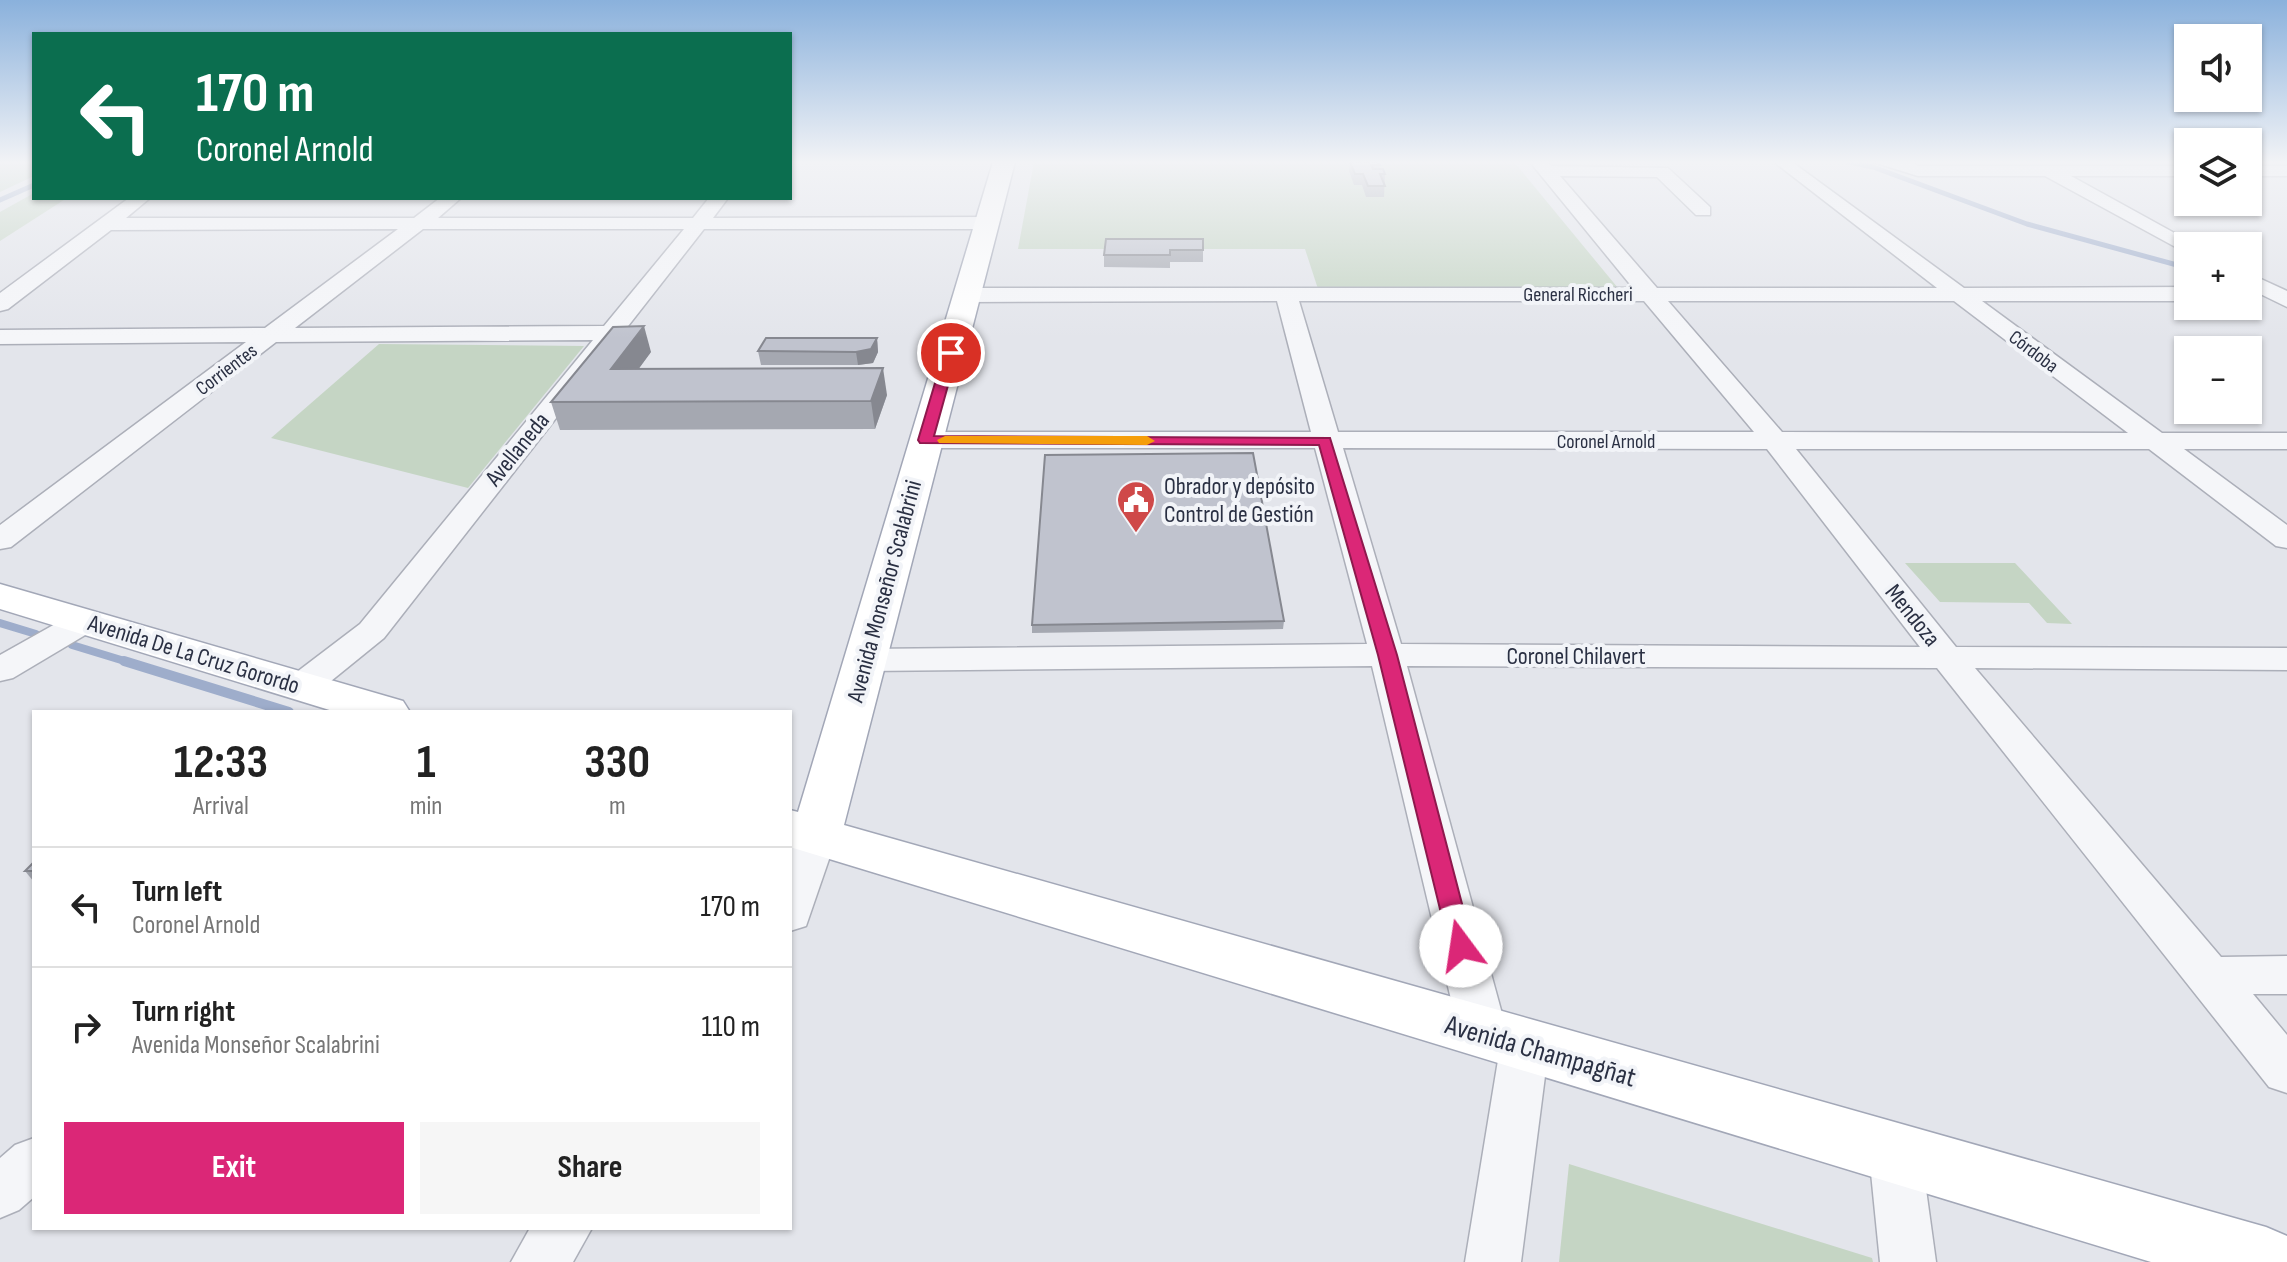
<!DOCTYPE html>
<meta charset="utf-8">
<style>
:root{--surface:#fff;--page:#f6f6f6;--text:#222;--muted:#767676;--line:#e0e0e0;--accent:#db2777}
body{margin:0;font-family:"Sofia Sans Condensed",sans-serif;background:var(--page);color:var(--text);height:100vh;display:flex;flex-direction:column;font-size:30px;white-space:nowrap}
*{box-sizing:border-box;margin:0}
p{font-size:26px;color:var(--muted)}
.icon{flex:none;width:44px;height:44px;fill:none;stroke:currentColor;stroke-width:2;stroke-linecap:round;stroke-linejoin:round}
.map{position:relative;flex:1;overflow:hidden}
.sheet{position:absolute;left:32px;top:710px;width:760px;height:520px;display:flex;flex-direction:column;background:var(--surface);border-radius:0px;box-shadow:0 2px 6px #0004}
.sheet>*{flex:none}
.top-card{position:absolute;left:32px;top:32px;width:760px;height:168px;border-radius:0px;box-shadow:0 2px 6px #0004;background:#0b6e4f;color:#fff;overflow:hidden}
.buttons{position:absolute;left:2174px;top:24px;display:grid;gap:16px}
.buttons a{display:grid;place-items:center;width:88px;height:88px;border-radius:0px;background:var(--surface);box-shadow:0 2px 6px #0004;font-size:40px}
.pin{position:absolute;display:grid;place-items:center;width:68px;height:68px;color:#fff;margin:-34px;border:4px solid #fff;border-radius:50%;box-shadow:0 2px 8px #0007}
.me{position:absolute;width:88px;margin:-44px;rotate:346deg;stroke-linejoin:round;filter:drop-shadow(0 0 6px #0008)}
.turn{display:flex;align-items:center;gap:28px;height:168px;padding:0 32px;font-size:36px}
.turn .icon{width:104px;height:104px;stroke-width:2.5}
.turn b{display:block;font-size:56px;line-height:68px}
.eta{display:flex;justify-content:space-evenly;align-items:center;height:136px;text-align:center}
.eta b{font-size:48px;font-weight:700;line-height:56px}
.button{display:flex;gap:16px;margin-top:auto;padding:16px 32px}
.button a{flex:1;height:92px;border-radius:0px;background:var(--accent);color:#fff;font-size:32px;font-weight:700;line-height:92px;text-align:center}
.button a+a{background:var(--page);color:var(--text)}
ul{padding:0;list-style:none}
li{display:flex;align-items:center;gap:24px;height:120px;padding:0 32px;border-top:2px solid var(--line)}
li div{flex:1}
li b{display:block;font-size:30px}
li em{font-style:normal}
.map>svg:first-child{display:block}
.green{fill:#c5d5c4}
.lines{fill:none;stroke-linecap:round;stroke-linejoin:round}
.stream-far2{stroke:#9eadcb;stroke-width:5}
.stream-far1{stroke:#9eadcb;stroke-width:8}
.stream{stroke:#9eadcb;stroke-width:10}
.minor-casing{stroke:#acafb9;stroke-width:3}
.major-casing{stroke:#a2a7b7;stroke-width:3}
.minor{fill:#f5f6f9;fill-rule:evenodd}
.major{fill:#fff;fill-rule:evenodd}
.wall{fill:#a5a8b1}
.shaded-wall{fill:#868890}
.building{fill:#c0c3ce;stroke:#868890;stroke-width:2}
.route{fill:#db2777;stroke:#8e194d;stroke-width:2}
.slow{fill:#f59e0b}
.labels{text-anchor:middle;stroke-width:8;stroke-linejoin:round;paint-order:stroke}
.far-street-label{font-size:20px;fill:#2a3043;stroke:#f2f4f8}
.street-label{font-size:24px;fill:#2a3043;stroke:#f2f4f8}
.poi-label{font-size:24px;fill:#2a3043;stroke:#f2f4f8;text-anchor:start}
.near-street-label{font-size:28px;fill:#2a3043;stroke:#f2f4f8}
</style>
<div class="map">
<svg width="2287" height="1262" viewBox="0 0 2287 1262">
<rect width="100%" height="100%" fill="#e3e5eb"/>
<g class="green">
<polygon points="0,162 34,162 34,176 0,192"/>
<polygon points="1034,162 1514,162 1618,288 1318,289 1305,249 1018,249"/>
<polygon points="34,193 34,198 67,198 0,241 0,212"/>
<polygon points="379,344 584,346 468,488 271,438"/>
<polygon points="1905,563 2015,563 2072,624 2047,623 2029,603 1940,602"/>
<polygon points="1569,1164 1872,1258 1873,1262 1559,1262"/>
</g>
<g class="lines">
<g class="stream-far2">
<polyline points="1849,162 1873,167 2027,224 2188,268"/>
<polyline points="0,200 34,185"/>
</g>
<g class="stream-far1">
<polyline points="0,623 36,634"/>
<polyline points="72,645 131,663"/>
</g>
<polyline class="stream" points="124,661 289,712"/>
<g class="minor-casing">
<g id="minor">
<path d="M1530,162H1547L1551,166L1668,168L1710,207V215H1696L1657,177L1560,176L1657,288H1937L1774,162H1792L1964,288L2188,287V301H1982L2162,433H2287V449H2184L2287,525V548L2276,546L2149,449H1796L1956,647L2287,648V670L1975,668L2221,957L2287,956V994H2253L2287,1035V1093L2269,1087L1937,668L1407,666L1507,1032L1525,1024L1542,1030L1549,1045L1521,1262H1465L1500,1048L1483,1054L1466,1048L1459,1033L1372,666L866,671L854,668L848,660L854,652L866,649L1367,644L1315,448H925L915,446L911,440L915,434L925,432H1311L1277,301L968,302L957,295L968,288H1633ZM1299,301H1644L1754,432H1338ZM1668,301H1954L2128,433L1782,432ZM1343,448L1767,449L1920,647L1401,644Z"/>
<polygon points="1873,162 1912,162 1918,166 2188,166 2188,176 2071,176 2198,246 2188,246 2188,252 2181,250 2045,176 1918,176"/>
<rect x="2248" y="166" width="39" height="10"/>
<path d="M129,198H150L126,218H414L440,198H461L438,218H693L709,198H728L713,218L988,217L998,223L988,229H704L384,638L315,694L302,697L289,694L284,686L289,678L360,624L593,340L276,342L11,547L0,549V525L246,342L0,344V330L265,328L398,229L111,230L8,309L0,311V293ZM423,229H684L604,326L295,328Z"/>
<polygon points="2248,273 2287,291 2287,307 2248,288"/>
<polygon points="85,611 97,614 102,621 97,628 13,678 0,681 0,655 73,614"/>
<polygon points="816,821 831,825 837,836 806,926 790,931 790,851 801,825"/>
<polygon points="1895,1128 1914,1136 1921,1153 1936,1262 1880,1262 1869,1153 1876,1136"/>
<polygon points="34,1138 34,1197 19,1210 0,1218 0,1158 15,1145"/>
<polygon points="530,1228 592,1228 573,1262 511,1262"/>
</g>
</g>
<g class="major-casing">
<g id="major">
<polygon points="993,162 1015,162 844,825 2266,1227 2287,1236 2287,1262 2151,1262 790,847 790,810 798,812"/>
<polygon points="0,584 403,701 410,712 336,712 0,609"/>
</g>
</g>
<use href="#minor" class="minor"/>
<use href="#major" class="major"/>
</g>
<g class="wall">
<polygon points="1350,162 1378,162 1380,165 1379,169 1385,174 1384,197 1366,197 1362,185 1354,185 1349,171"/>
<polygon points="1203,239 1203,262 1170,262 1170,268 1104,267 1104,255"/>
<polygon points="877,338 878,352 873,363 858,365 761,365 758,351"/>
<polygon points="651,352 638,369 887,395 875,429 560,430 551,402"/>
<polygon points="1284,621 1283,629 1032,633 1032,625"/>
<polygon points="34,862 34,882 25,871"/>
</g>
<g class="shaded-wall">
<polygon points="644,326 651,352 619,396 611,369"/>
<polygon points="877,338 878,352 873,363 858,365 856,352"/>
<polygon points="883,368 887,395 875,429 871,401"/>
</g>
<g class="building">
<polygon points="1350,162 1378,162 1380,165 1371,165 1373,169 1383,169 1385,174 1380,174 1385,186 1368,186 1363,174 1355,174"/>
<polygon points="1106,239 1203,239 1203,250 1170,250 1170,255 1104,255"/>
<polygon points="644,326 611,369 883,368 871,401 551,402 613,327"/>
<polygon points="766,338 877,338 871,349 856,352 758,351"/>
<polygon points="1253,453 1284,621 1032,625 1045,455"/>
<polygon points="34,862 34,871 25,871"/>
</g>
<linearGradient id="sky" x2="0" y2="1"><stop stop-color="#8ab1dc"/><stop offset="0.48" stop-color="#f2f3f6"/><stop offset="1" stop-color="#f2f3f6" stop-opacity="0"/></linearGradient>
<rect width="2287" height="338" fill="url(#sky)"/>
<polygon class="route" points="951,349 957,353 934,436 1330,438 1397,655 1473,946 1470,952 1461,955 1452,952 1449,946 1378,655 1319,445 920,443 918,440 944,353"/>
<polygon class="slow" points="945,436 1147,436 1155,441 1147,445 939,443 937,440"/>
<defs>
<g id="civic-pin" transform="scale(2)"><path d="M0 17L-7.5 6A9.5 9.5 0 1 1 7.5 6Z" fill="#cf4949" stroke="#f2f4f8"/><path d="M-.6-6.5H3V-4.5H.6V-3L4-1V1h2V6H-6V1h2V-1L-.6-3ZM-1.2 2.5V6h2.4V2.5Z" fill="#fff"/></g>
</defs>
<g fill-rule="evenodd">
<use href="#civic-pin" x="1136" y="500"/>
</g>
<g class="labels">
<g class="far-street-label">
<text x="1578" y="301">General Riccheri</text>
<text transform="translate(2034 351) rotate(37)" y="7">Córdoba</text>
<text transform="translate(226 369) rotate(-37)" y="7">Corrientes</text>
<text x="1606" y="448">Coronel Arnold</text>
</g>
<g class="street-label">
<text transform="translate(517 449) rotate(-51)" y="8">Avellaneda</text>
<text transform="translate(884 591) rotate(-75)" y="8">Avenida Monseñor Scalabrini</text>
<text transform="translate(1913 615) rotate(51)" y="8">Mendoza</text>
<text transform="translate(194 654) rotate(17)" y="8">Avenida De La Cruz Gorordo</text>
<text x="1576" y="664">Coronel Chilavert</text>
</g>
<g class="poi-label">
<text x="1164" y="494">Obrador y depósito<tspan x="1164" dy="28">Control de Gestión</tspan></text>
</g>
<g class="near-street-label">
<text transform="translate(1541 1050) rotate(16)" y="10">Avenida Champagñat</text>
</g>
</g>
</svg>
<div class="buttons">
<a><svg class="icon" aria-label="sound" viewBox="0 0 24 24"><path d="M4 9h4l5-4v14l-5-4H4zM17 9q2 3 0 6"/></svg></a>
<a><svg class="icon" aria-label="layers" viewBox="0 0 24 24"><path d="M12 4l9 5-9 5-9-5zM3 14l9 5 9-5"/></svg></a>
<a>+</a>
<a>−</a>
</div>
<div class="pin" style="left:951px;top:353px;background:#d93025"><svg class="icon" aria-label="arrive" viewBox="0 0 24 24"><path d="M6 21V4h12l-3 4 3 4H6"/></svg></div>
<svg class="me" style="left:1461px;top:946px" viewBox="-20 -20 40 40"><circle r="19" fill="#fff"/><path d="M0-13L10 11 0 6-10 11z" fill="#db2777"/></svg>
<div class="top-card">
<div class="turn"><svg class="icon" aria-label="left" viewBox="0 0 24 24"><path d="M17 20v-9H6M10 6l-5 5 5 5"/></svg><div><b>170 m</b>Coronel Arnold</div></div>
</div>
<section class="sheet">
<div class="eta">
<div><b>12:33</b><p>Arrival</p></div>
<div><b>1</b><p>min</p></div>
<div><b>330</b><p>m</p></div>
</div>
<ul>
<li><svg class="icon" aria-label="left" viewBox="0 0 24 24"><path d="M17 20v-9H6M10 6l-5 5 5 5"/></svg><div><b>Turn left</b><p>Coronel Arnold</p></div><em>170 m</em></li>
<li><svg class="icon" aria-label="right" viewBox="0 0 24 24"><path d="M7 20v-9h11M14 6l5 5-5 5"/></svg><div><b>Turn right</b><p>Avenida Monseñor Scalabrini</p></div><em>110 m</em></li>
</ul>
<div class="button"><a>Exit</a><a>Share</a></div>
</section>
</div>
